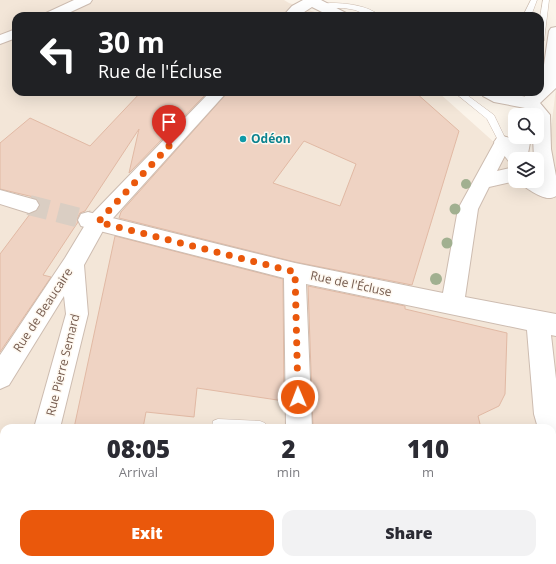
<!DOCTYPE html>
<meta charset="utf-8">
<style>
:root{--surface:#fff;--page:#f2f2f3;--text:#2b2b33;--muted:#7c7c81;--accent:#ea580c}
body{margin:0;font-family:"Open Sans",sans-serif;background:var(--page);color:var(--text);height:100vh;display:flex;flex-direction:column;font-size:15px;white-space:nowrap}
*{box-sizing:border-box;margin:0}
p{font-size:13px;color:var(--muted)}
.icon{flex:none;width:22px;height:22px;fill:none;stroke:currentColor;stroke-width:2;stroke-linecap:round;stroke-linejoin:round}
.map{position:relative;flex:1;overflow:hidden}
.drawer{position:absolute;left:0px;top:424px;width:556px;height:140px;display:flex;flex-direction:column;background:var(--surface);border-radius:12px 12px 0 0;box-shadow:0 4px 16px #0002}
.drawer>*{flex:none}
.top-card{position:absolute;left:12px;top:12px;width:532px;height:84px;border-radius:12px;box-shadow:0 4px 16px #0002;background:#202124;color:#fff;overflow:hidden}
.controls{position:absolute;left:508px;top:108px;display:grid;gap:8px}
.controls a{display:grid;place-items:center;width:36px;height:36px;border-radius:8px;background:var(--surface);box-shadow:0 4px 16px #0002;font-size:20px}
.pin{position:absolute;display:grid;place-items:center;width:34px;height:34px;color:#fff;margin:-41px -17px;border-radius:50% 50% 50% 0;rotate:-45deg;box-shadow:0 0 4px #0007}
.pin .icon{rotate:45deg}
.me{position:absolute;width:44px;margin:-22px;rotate:359deg;stroke-linejoin:round;filter:drop-shadow(0 0 3px #0008)}
.turn{display:flex;align-items:center;gap:14px;height:84px;padding:0 20px;font-size:18px}
.turn .icon{width:52px;height:52px;stroke-width:2.5}
.turn b{display:block;font-size:28px;line-height:34px}
.eta{display:flex;justify-content:space-evenly;align-items:center;height:68px;text-align:center}
.eta b{font-size:24px;font-weight:800;line-height:28px}
.action{display:flex;gap:8px;margin-top:auto;padding:8px 20px}
.action a{flex:1;height:46px;border-radius:12px;background:var(--accent);color:#fff;font-size:16px;font-weight:800;line-height:46px;text-align:center}
.action a+a{background:var(--page);color:var(--text)}
.map>svg:first-child{display:block}
.residential{fill:#f3e6d8;fill-rule:evenodd}
.building{fill:#efd3c3;stroke:#e1b9a4;fill-rule:evenodd}
.lines{fill:none;stroke-linecap:round;stroke-linejoin:round}
.minor-tunnel{stroke:#dacec3;stroke-width:20;stroke-dasharray:20 10;stroke-linecap:butt}
.service-casing{stroke:#cdbcb0;stroke-width:1}
.minor-casing{stroke:#cdbcb0;stroke-width:2}
.tertiary-casing{stroke:#cdbcb0;stroke-width:2}
.service{fill:#fff;fill-rule:evenodd}
.minor{fill:#fff;fill-rule:evenodd}
.tertiary{fill:#fff;fill-rule:evenodd}
.tree{fill:#a1b090}
.route{stroke:#ea580c;stroke-width:7;stroke-dasharray:0 12.6}
.culture-dot{fill:#0f9aa8;stroke:#fef8f0;stroke-width:1.5}
.labels{text-anchor:middle;stroke-width:3;stroke-linejoin:round;paint-order:stroke}
.culture-label{font-size:12px;font-weight:bold;fill:#0d838f;stroke:#fef8f0;text-anchor:start}
.street-label{font-size:12px;fill:#755b4e;stroke:#fef8f0}
</style>
<div class="map">
<svg width="556" height="564" viewBox="0 0 556 564">
<rect width="100%" height="100%" fill="#fbf4ea"/>
<path class="residential" d="M0,0H284L289,3L326,16H16V92H438L515,161V181H537L544,186L556,88V564H0ZM4,428H552V560H4Z"/>
<g class="building">
<polygon points="141,92 208,92 129,173 139,129 85,211 80,213 77,219 78,222 43,275 51,277 0,352 0,254 30,214 37,211 40,206 39,202 42,199 0,189 0,143 30,118 90,146"/>
<path d="M228,92H415L459,131L412,285L295,262L119,218L121,212ZM304,141L356,164L340,206L273,183Z"/>
<polygon points="115,236 283,279 284,401 197,388 194,417 146,412 143,428 74,428"/>
<polygon points="308,286 405,306 405,309 507,333 505,394 499,406 478,416 481,428 313,428"/>
</g>
<g class="lines">
<polyline class="minor-tunnel" points="29,205 88,220"/>
<g class="service-casing">
<g id="service">
<polygon points="531,0 537,0 531,16 523,16"/>
<polygon points="543,0 549,0 544,41 540,43 540,17"/>
<path d="M330,3C345,3 368,5 380,16H370L355,10L344,8H322L319,6L322,4Z"/>
<polygon points="454,92 463,92 494,115 507,142 506,144 500,144 487,119"/>
<polygon points="524,92 532,92 534,103 533,105 527,105"/>
<polygon points="218,419 260,421 265,423 267,428 212,428 213,421"/>
</g>
</g>
<g class="minor-casing">
<g id="minor">
<polygon points="503,136 509,138 512,142 497,171 515,167 515,181 489,187 478,209 465,297 556,314 556,336 551,335 556,379 556,439 552,441 552,428 538,428 534,414 527,330 306,284 312,428 286,428 284,278 88,228 81,226 78,220 81,214 88,212 295,263 443,293 458,209 497,138"/>
<path d="M537,177L556,186V196C554,197 552,198 550,198C542,199 523,187 519,181H537Z"/>
<polygon points="0,190 36,200 39,205 36,210 29,213 0,204"/>
<rect x="0" y="499" width="4" height="28"/>
<rect x="287" y="560" width="30" height="4"/>
</g>
</g>
<g class="tertiary-casing">
<g id="tertiary">
<polygon points="74,0 92,0 90,3 62,16 44,16 46,13"/>
<polygon points="303,0 321,0 346,13 348,16 330,16 312,7 298,16 283,16 292,6"/>
<path d="M556,27V88L540,103L550,115L551,149L556,176V196L549,198L542,196C536,185 537,171 537,159H534L533,137H537V115H531L525,108L494,102L483,96L481,92H502L527,97L533,92H540L549,31L551,28Z"/>
<polygon points="16,29 16,38 0,44 0,35"/>
<polygon points="210,92 227,92 105,227 84,265 88,314 60,428 34,428 66,314 64,296 9,385 0,389 0,355 65,258 91,215"/>
<path d="M515,134V137H531L527,159H515V165L510,163L494,142L497,138C503,136 507,136 512,141Z"/>
<polygon points="4,549 4,560 29,560 28,564 0,564 0,558"/>
</g>
</g>
<use href="#service" class="service"/>
<use href="#minor" class="minor"/>
<use href="#tertiary" class="tertiary"/>
</g>
<g class="tree">
<circle cx="466" cy="184" r="5"/>
<circle cx="455" cy="209" r="5.5"/>
<circle cx="447" cy="243" r="5.5"/>
<circle cx="436" cy="279" r="6"/>
</g>
<g class="lines">
<polyline class="route" points="169,146 98,222 295,272 298,397"/>
</g>
<circle class="culture-dot" cx="243" cy="139" r="4"/>
<g class="labels">
<g class="culture-label">
<text x="251" y="143">Odéon</text>
</g>
<g class="street-label">
<text transform="translate(351 284) rotate(12)" y="4">Rue de l'Écluse</text>
<text transform="translate(43 310) rotate(-57)" y="4">Rue de Beaucaire</text>
<text transform="translate(63 365) rotate(-76)" y="4">Rue Pierre Semard</text>
</g>
</g>
</svg>
<div class="controls">
<a><svg class="icon" aria-label="search" viewBox="0 0 24 24"><circle cx="10" cy="10" r="6"/><path d="M15 15l6 6"/></svg></a>
<a><svg class="icon" aria-label="layers" viewBox="0 0 24 24"><path d="M12 4l9 5-9 5-9-5zM3 14l9 5 9-5"/></svg></a>
</div>
<div class="pin" style="left:169px;top:146px;background:#d93025"><svg class="icon" aria-label="arrive" viewBox="0 0 24 24"><path d="M6 21V4h12l-3 4 3 4H6"/></svg></div>
<svg class="me" style="left:298px;top:397px" viewBox="-20 -20 40 40"><circle r="17" fill="#ea580c" stroke="#fff" stroke-width="3"/><path d="M0-11L8 9 0 5-8 9z" fill="#fff"/></svg>
<div class="top-card">
<div class="turn"><svg class="icon" aria-label="left" viewBox="0 0 24 24"><path d="M17 20v-9H6M10 6l-5 5 5 5"/></svg><div><b>30 m</b>Rue de l'Écluse</div></div>
</div>
<section class="drawer">
<div class="eta">
<div><b>08:05</b><p>Arrival</p></div>
<div><b>2</b><p>min</p></div>
<div><b>110</b><p>m</p></div>
</div>
<div class="action"><a>Exit</a><a>Share</a></div>
</section>
</div>
